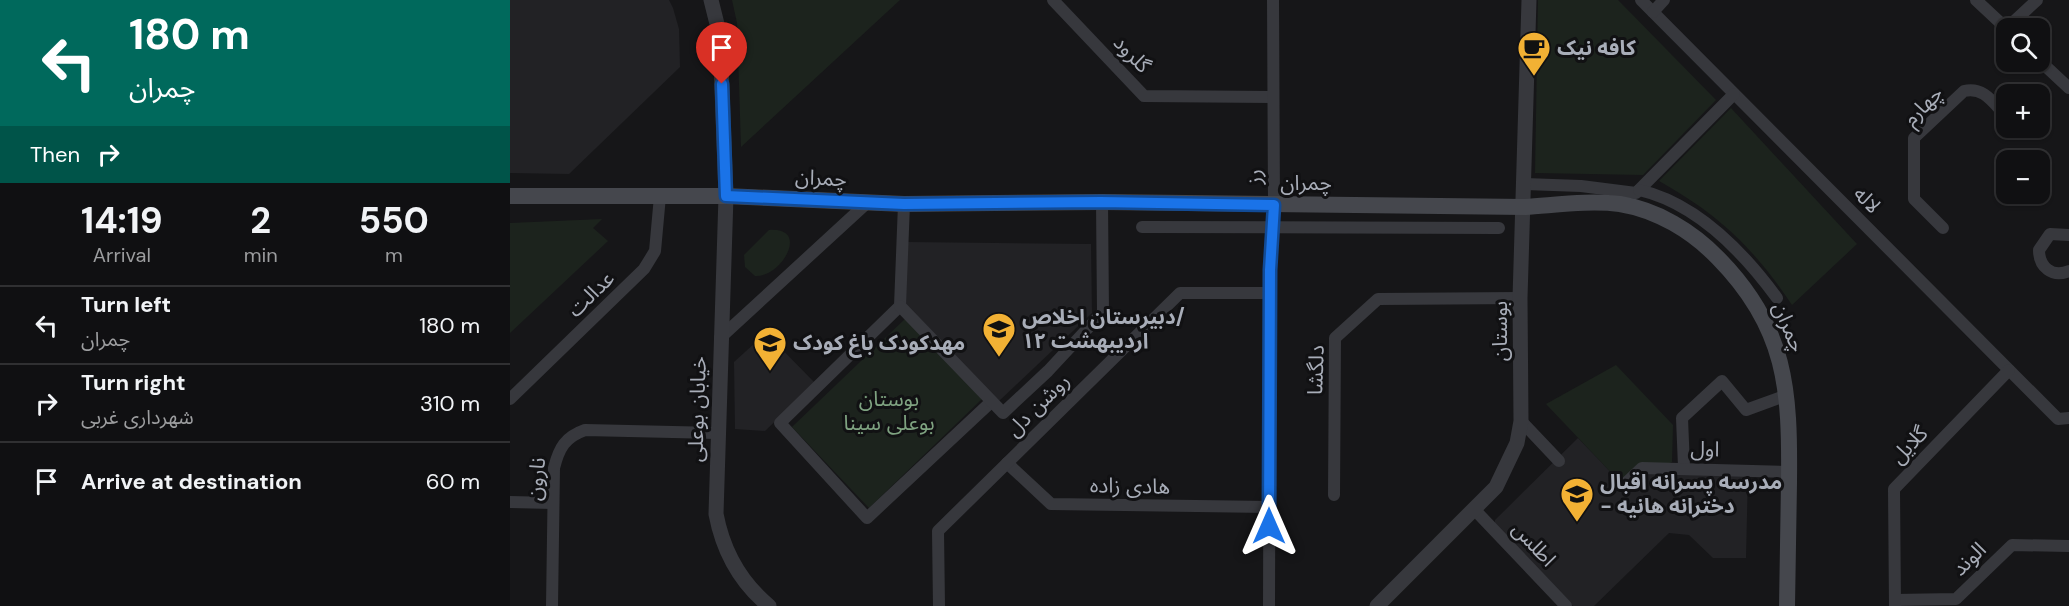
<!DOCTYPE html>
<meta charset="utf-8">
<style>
:root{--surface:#101012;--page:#1e1e20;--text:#f1f3f6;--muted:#9c9d9f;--line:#303032}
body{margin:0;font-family:"DM Sans","Noto Sans Arabic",sans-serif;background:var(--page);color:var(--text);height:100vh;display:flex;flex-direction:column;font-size:22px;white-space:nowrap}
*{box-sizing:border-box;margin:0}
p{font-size:20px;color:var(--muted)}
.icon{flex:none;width:33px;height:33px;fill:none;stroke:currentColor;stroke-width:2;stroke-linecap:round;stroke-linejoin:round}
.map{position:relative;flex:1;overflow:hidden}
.panel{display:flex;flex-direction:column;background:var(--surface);width:510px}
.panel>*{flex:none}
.top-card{background:#00695c;color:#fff;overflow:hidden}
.tools{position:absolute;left:1486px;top:18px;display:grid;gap:12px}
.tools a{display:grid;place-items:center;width:54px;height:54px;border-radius:12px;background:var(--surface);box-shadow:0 2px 4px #0004,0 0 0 2px var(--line);font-size:30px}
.pin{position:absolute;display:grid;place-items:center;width:51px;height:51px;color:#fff;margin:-62px -26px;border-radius:50% 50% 50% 0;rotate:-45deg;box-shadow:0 0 6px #0007}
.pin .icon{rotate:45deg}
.me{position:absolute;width:66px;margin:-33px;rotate:0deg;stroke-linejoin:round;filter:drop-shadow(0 0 4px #0008)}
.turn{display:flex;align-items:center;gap:21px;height:126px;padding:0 30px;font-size:27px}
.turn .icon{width:78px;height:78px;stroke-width:2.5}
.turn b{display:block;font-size:42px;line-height:51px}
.then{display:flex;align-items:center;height:57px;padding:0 30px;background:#0003;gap:12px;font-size:22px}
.eta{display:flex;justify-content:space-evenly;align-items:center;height:102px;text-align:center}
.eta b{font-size:36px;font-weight:700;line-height:42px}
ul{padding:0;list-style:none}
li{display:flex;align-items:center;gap:18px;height:78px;padding:0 30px;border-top:2px solid var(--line)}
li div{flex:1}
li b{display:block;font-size:22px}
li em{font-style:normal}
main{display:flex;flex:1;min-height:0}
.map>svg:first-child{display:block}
.built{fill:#222225}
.green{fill:#1c231d}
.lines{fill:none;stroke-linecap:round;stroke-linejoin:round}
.minor{stroke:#37383d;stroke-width:12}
.tertiary{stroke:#37383d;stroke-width:15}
.secondary{stroke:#45474d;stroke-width:16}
.route-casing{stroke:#114b97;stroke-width:15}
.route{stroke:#1a73e8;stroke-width:10}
.labels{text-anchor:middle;stroke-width:6;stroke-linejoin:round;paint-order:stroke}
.poi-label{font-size:21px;font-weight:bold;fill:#a8adb8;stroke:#111113;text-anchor:start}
.street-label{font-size:21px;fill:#a8adb8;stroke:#111113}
.park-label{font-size:21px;fill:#7fa381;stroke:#111113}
</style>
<main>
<section class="panel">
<div class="top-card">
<div class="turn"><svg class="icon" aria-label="left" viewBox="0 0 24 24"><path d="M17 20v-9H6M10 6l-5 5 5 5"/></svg><div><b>180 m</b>چمران</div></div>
<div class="then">Then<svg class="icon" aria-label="right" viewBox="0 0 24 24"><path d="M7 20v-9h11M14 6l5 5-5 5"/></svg></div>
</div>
<div class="eta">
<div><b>14:19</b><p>Arrival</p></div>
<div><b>2</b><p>min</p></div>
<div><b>550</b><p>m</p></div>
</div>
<ul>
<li><svg class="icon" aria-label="left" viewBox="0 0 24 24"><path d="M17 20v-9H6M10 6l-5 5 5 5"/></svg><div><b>Turn left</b><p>چمران</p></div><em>180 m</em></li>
<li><svg class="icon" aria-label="right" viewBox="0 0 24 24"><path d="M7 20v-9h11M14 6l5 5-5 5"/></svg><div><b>Turn right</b><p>شهرداری غربی</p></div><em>310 m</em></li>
<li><svg class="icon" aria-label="arrive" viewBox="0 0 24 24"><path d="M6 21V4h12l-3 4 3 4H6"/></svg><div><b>Arrive at destination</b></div><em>60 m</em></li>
</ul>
</section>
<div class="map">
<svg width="1559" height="606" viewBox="0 0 1559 606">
<rect width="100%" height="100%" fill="#161618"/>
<g class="built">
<polygon points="0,0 159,0 163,8 169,29 170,67 59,174 0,173"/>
<polygon points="397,242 581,244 582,313 487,403 394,304"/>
<polygon points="256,333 305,383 255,431 225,429 224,362"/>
<polygon points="1068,438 1115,487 1133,471 1238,473 1236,558 1203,558 1179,535 1159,533 1084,606 1063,606 985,526 985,520"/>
</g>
<g class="green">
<polygon points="222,0 390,0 231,147 227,23"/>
<polygon points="1028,0 1108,0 1206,100 1133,175 1025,173"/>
<path d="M1221,108L1347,244L1282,305C1244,248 1208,214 1149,181Z"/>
<polygon points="92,219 83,228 98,241 0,333 0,223"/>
<path d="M259,230C301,227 271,278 245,276L235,267L234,255Z"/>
<polygon points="396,318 473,398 359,508 282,427"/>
<polygon points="1106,365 1163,425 1162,462 1112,484 1036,404"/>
</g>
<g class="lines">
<g class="minor">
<polyline points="543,0 634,96 762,97"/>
<polyline points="1131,0 1548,419 1559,418"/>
<polyline points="1466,0 1497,29"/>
<polyline points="1143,12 1154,0"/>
<polyline points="1497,28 1527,0"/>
<polyline points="1530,61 1559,88"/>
<polyline points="1507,128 1512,132"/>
<polyline points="1015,184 1071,186 1126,193 1224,94"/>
<path d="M1129,190C1186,203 1234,253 1267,298"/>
<polyline points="394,204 390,306 270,423 357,518 481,402"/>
<polyline points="632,227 989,228"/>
<path d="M1433,228L1404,199V138L1454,91C1474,86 1484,104 1497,117"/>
<path d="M1559,235L1540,234L1529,250C1529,267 1542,278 1559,271"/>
<polyline points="390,306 493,413 538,371 593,312 592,202"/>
<polyline points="210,338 358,202"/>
<polyline points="0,399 134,269 145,251 150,196"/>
<polyline points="1011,421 1049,461"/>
<polyline points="497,463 541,504 759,507"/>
<polyline points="1174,467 1172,418 1212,381 1236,410 1277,395"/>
<polyline points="1116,483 1132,468 1279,472"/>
<polyline points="824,495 825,338 868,299 1010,298"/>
<polyline points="0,502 43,503"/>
<polyline points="964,509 1056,606"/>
<polyline points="1385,600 1446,599 1502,545 1559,546"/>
<path d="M42,606L44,468C49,448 55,437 75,430L207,433"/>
<polyline points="429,606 428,531 670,293 760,293"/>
<polyline points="759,606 760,270 764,205 763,0"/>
<polyline points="1385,606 1384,489 1499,370"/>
</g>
<g class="tertiary">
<path d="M201,0L210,36L216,196L206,514C213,551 230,582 259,606"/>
<polyline points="867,606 986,487 1007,443 1011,421 1010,298 1019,0"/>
</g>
<path class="secondary" d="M0,196H216L394,204L592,202L1015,207C1046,205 1079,200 1110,204C1147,210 1182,231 1208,258C1277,328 1280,390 1279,483C1278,524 1278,565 1277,606"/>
</g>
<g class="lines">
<g class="route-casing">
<polyline id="route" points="212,84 216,196 394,204 591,202 764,205 760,270 759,526"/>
</g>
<use href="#route" class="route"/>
</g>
<defs>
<g id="cafe-pin" transform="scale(1.725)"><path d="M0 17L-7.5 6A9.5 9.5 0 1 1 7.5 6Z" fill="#f2b134" stroke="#111113"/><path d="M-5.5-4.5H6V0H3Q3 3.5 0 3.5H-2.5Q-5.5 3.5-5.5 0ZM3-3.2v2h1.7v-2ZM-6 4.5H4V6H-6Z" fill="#111"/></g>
<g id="school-pin" transform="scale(1.725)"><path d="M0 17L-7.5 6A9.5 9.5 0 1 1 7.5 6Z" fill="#f2b134" stroke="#111113"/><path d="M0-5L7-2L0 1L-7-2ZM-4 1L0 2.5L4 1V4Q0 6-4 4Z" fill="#111"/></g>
</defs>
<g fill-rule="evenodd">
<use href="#cafe-pin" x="1024" y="48"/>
<use href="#school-pin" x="489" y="329"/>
<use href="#school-pin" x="260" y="343"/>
<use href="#school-pin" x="1067" y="494"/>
</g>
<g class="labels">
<g class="poi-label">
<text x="1047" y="55">کافه نیک</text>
<text x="512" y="324">دبیرستان اخلاص/<tspan x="512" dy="24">۱۲ اردیبهشت</tspan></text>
<text x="283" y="350">مهدکودک باغ کودک</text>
<text x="1090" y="489">مدرسه پسرانه اقبال<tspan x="1090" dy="24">- دخترانه هانیه</tspan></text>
</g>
<g class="street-label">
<text transform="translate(622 54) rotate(46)" y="7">گلرود</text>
<text transform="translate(1413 106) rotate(-46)" y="7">چهارم</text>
<text transform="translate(744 177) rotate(-91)" y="7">رز</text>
<text transform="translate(311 178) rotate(3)" y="7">چمران</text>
<text x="796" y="190">چمران</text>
<text transform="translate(1357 200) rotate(45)" y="7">لاله</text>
<text transform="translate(81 294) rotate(-44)" y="7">عدالت</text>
<text transform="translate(1279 327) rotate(67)" y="7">چمران</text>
<text transform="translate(990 331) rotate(-90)" y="7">بوستان</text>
<text transform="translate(806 370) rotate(-88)" y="7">دلگشا</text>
<text transform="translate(528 405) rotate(-45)" y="7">روشن دل</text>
<text transform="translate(187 409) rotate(-88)" y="7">خیابان بوعلی</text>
<text transform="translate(1399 445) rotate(-46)" y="7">گلایل</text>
<text transform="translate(1195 449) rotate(2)" y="7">اول</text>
<text transform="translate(26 479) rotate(-84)" y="7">نارون</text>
<text transform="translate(620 486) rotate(1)" y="7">هادی زاده</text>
<text transform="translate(1024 544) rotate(47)" y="7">اطلس</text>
<text transform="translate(1459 559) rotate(-44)" y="7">الوند</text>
</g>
<g class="park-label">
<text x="379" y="406">بوستان<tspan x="379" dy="24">بوعلی سینا</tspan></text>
</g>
</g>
</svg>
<div class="tools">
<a><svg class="icon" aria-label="search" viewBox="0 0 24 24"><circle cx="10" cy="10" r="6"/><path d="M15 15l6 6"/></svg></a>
<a>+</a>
<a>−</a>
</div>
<div class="pin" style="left:212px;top:84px;background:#d93025"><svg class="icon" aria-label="arrive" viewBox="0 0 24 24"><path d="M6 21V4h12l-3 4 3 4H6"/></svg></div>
<svg class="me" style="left:759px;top:526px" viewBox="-20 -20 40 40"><path d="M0-17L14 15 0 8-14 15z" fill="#1a73e8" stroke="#fff" stroke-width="4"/></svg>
</div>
</main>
